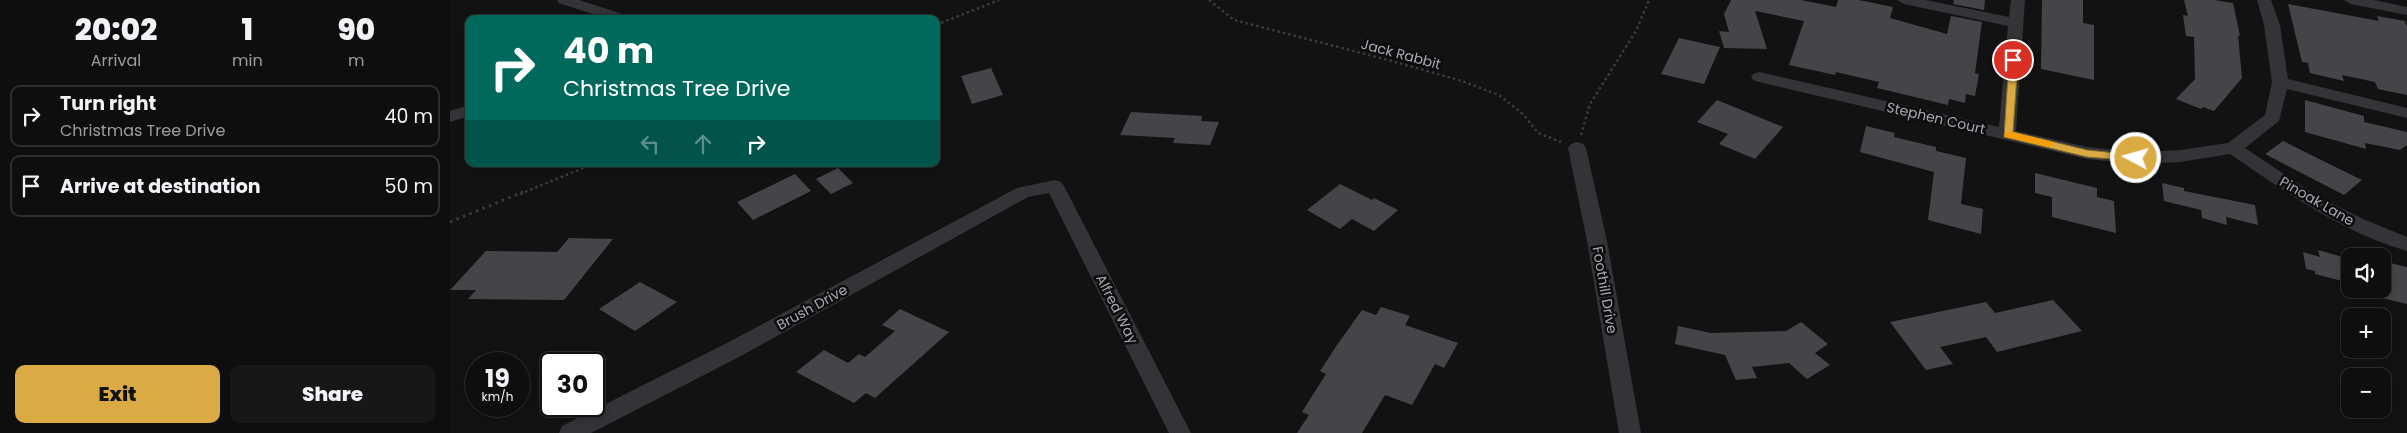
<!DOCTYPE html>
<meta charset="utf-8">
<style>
:root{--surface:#0e0e0e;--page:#171717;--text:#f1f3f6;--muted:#9b9c9e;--line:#2e2e2e;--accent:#daaa43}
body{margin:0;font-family:Poppins,sans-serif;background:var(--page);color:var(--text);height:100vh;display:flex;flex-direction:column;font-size:19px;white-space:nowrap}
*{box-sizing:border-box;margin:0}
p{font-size:16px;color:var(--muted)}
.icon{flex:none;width:28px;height:28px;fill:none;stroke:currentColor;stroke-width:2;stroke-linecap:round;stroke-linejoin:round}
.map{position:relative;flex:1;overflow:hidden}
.drawer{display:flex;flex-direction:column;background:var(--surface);width:450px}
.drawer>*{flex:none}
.top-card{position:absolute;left:15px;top:15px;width:475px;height:152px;border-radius:10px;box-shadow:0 2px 8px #0003,0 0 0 1px var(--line);background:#00695c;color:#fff;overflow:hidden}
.tools{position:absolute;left:1891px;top:248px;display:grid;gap:10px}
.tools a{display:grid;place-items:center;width:50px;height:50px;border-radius:10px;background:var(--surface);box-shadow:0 2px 8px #0003,0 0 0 1px var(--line);font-size:25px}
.speed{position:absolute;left:15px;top:352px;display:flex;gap:10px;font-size:25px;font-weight:700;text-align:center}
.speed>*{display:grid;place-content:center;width:65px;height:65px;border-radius:50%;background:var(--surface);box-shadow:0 2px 8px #0003,0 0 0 1px var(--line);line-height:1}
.speed small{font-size:12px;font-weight:400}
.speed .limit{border:2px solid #111;border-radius:8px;background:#fff;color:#111}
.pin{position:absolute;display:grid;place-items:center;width:42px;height:42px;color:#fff;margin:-21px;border:2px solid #fff;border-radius:50%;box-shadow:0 1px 5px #0007}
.me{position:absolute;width:55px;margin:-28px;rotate:276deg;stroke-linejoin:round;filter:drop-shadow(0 0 4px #0008)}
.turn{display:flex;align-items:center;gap:18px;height:105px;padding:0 15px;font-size:22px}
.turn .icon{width:65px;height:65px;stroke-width:2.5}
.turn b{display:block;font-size:35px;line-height:42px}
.lanes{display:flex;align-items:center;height:48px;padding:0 15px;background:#0003;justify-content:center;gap:25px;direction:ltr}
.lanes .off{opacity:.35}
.eta{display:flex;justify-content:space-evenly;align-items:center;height:85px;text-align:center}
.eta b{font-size:30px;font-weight:800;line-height:35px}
.action{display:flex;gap:10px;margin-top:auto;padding:10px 15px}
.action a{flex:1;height:58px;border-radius:10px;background:var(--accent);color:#111;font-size:20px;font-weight:800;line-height:58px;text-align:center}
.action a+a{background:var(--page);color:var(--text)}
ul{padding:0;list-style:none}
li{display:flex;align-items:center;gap:15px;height:62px;margin:0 10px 8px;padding:0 5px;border:2px solid var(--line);border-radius:10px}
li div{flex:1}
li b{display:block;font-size:19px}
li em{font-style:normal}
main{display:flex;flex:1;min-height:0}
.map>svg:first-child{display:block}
.building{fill:#444548}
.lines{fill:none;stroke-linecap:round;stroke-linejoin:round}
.path-far1{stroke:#3a3b3f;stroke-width:2.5;stroke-dasharray:2.5 3;stroke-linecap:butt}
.path{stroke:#3a3b3f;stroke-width:3;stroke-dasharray:2.5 4.5;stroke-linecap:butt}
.street{fill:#343438;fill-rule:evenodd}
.route{fill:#daaa43;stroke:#8e6e2c}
.slow{fill:#f59e0b}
.labels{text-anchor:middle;stroke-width:5;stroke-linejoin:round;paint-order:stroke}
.street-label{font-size:14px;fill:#a5a9b2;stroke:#0d0d0e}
</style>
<main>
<section class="drawer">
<div class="eta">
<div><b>20:02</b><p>Arrival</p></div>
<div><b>1</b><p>min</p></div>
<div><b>90</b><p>m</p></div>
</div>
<ul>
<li><svg class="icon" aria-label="right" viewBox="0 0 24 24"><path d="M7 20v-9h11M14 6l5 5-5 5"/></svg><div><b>Turn right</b><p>Christmas Tree Drive</p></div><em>40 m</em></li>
<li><svg class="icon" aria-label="arrive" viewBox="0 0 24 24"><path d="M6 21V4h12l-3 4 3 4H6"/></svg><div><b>Arrive at destination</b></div><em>50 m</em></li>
</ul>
<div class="action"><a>Exit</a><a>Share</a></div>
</section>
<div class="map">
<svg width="1957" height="433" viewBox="0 0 1957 433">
<rect width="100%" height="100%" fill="#121213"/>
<g class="building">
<polygon points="1281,0 1351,0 1386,7 1388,0 1409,0 1443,7 1440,18 1497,34 1501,16 1532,22 1525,73 1529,74 1525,96 1516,94 1515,103 1499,99 1498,105 1427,88 1429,82 1386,72 1385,75 1339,65 1354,21 1305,11 1317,49 1274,48 1269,31 1279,32 1274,14"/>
<polygon points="1504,0 1535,0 1534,10 1503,4"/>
<polygon points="1592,0 1633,0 1633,23 1644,25 1644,80 1591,69"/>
<polygon points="1734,0 1764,0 1783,3 1790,36 1788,35 1792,78 1764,111 1753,107 1751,109 1726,99 1745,79 1744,37 1736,36 1733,15 1738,16"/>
<polygon points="1838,4 1929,21 1927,16 1955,21 1957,27 1957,95 1928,89 1925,82 1892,75 1894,81 1860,73 1858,63 1852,62"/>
<polygon points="1229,38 1270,47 1254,84 1211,74"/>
<polygon points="541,68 553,95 522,104 511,76"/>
<polygon points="1267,100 1333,127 1305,159 1269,144 1278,134 1247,122"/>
<polygon points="1855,100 1914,116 1914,122 1957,132 1957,145 1950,150 1915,143 1916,149 1855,132"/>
<polygon points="681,112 752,116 751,121 769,122 760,145 723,143 725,138 670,135"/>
<polygon points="1416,126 1445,133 1444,137 1486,147 1486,151 1516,158 1511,204 1533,209 1531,234 1478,220 1484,172 1410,152"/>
<polygon points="1833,141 1865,157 1912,180 1894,195 1815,154"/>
<polygon points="388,168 403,183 381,194 366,179"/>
<polygon points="1585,173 1647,188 1647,197 1664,201 1666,233 1602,217 1602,197 1585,193"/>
<polygon points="345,174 361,191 303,220 287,202"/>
<polygon points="1712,183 1734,188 1734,191 1805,205 1808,225 1776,217 1777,225 1752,218 1751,210 1714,201"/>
<polygon points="890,184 922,200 924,198 948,210 924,231 902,219 890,229 857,210"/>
<polygon points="119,238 163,239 114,300 18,299 26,290 0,290 36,251 107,252"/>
<polygon points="1868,250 1900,259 1900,283 1865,274 1865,271 1856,269 1853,252 1870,257"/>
<polygon points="1932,261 1957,267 1957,304 1932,298"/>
<polygon points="190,282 227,302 185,331 149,309"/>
<polygon points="1603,300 1632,331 1547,352 1536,337 1490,347 1503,364 1476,370 1440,322 1536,302 1545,313"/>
<polygon points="931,307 960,316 955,325 1008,343 994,368 985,364 962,405 935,395 912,433 847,433 859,415 852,412 876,374 870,371 887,345 912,310 926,315"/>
<polygon points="450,309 499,332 425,398 416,393 404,403 346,372 374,350 398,363 409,354 415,357 445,331 432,325"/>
<polygon points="1351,322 1378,344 1365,353 1380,365 1357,379 1339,363 1302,367 1307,378 1286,380 1275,355 1225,344 1228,326 1261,333 1336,331"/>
</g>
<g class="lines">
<g class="path-far1">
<polyline points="759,0 784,20 942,61 1012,81 1049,95 1074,115 1088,133 1111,142"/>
<polyline points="486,25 549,0"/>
<polyline points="1131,135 1140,104 1186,31 1199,0"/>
<polyline points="70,194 143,164"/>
</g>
<polyline class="path" points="0,222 73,192"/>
<g class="street">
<polygon points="107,0 129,0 179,16 181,19 158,19 109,3"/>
<path d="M1447,0H1476L1559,17L1561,0H1575L1566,131L1637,147L1686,152L1730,150L1778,143L1815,115L1822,82L1814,25L1807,0H1821L1830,25L1838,79L1957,108V118L1837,89L1829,121L1795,148L1867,196L1913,219L1957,237V251C1891,232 1836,192 1780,154L1730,162L1686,164L1637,159L1309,82L1303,80L1301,77L1303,74L1309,72L1549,127L1558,26L1454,4Z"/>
<polygon points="1894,0 1924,0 1957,7 1957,15 1901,4"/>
<polygon points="19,105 19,116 0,122 0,111"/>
<polygon points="1127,142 1133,144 1136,148 1157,241 1191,433 1169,433 1137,241 1118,148 1121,144"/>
<polygon points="605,180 611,182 614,186 741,433 719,433 599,193 578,197 291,356 141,433 109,433 112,426 275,344 567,188"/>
</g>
</g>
<polygon class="route" points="1563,57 1568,60 1563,132 1637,150 1686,155 1691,158 1689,161 1637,157 1554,137 1559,60"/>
<polygon class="slow" points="1559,131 1603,142 1604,144 1599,147 1555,137 1554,135"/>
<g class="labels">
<g class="street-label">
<text transform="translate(951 54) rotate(15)" y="5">Jack Rabbit</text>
<text transform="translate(1486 118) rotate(13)" y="5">Stephen Court</text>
<text transform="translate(1867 201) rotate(30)" y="5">Pinoak Lane</text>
<text transform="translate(1155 290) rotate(80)" y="5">Foothill Drive</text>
<text transform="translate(362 307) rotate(-29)" y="5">Brush Drive</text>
<text transform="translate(667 309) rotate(63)" y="5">Alfred Way</text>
</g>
</g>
</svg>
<div class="tools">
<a><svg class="icon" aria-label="sound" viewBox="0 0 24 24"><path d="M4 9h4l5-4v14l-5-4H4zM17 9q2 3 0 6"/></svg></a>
<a>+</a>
<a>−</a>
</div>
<div class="speed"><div>19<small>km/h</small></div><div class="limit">30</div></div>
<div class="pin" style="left:1563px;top:60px;background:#d93025"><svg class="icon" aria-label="arrive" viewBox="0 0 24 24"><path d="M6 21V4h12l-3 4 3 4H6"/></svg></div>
<svg class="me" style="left:1686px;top:158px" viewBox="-20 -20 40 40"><circle r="17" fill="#daaa43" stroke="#fff" stroke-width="3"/><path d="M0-11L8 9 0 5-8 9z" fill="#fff"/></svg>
<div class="top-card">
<div class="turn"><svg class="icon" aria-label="right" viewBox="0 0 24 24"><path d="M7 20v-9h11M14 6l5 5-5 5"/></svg><div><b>40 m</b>Christmas Tree Drive</div></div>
<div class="lanes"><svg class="icon off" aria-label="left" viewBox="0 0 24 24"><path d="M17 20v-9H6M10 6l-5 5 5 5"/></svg><svg class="icon off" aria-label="ahead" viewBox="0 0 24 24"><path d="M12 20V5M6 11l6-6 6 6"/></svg><svg class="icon" aria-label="right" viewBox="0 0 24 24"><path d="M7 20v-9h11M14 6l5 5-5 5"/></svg></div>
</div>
</div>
</main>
